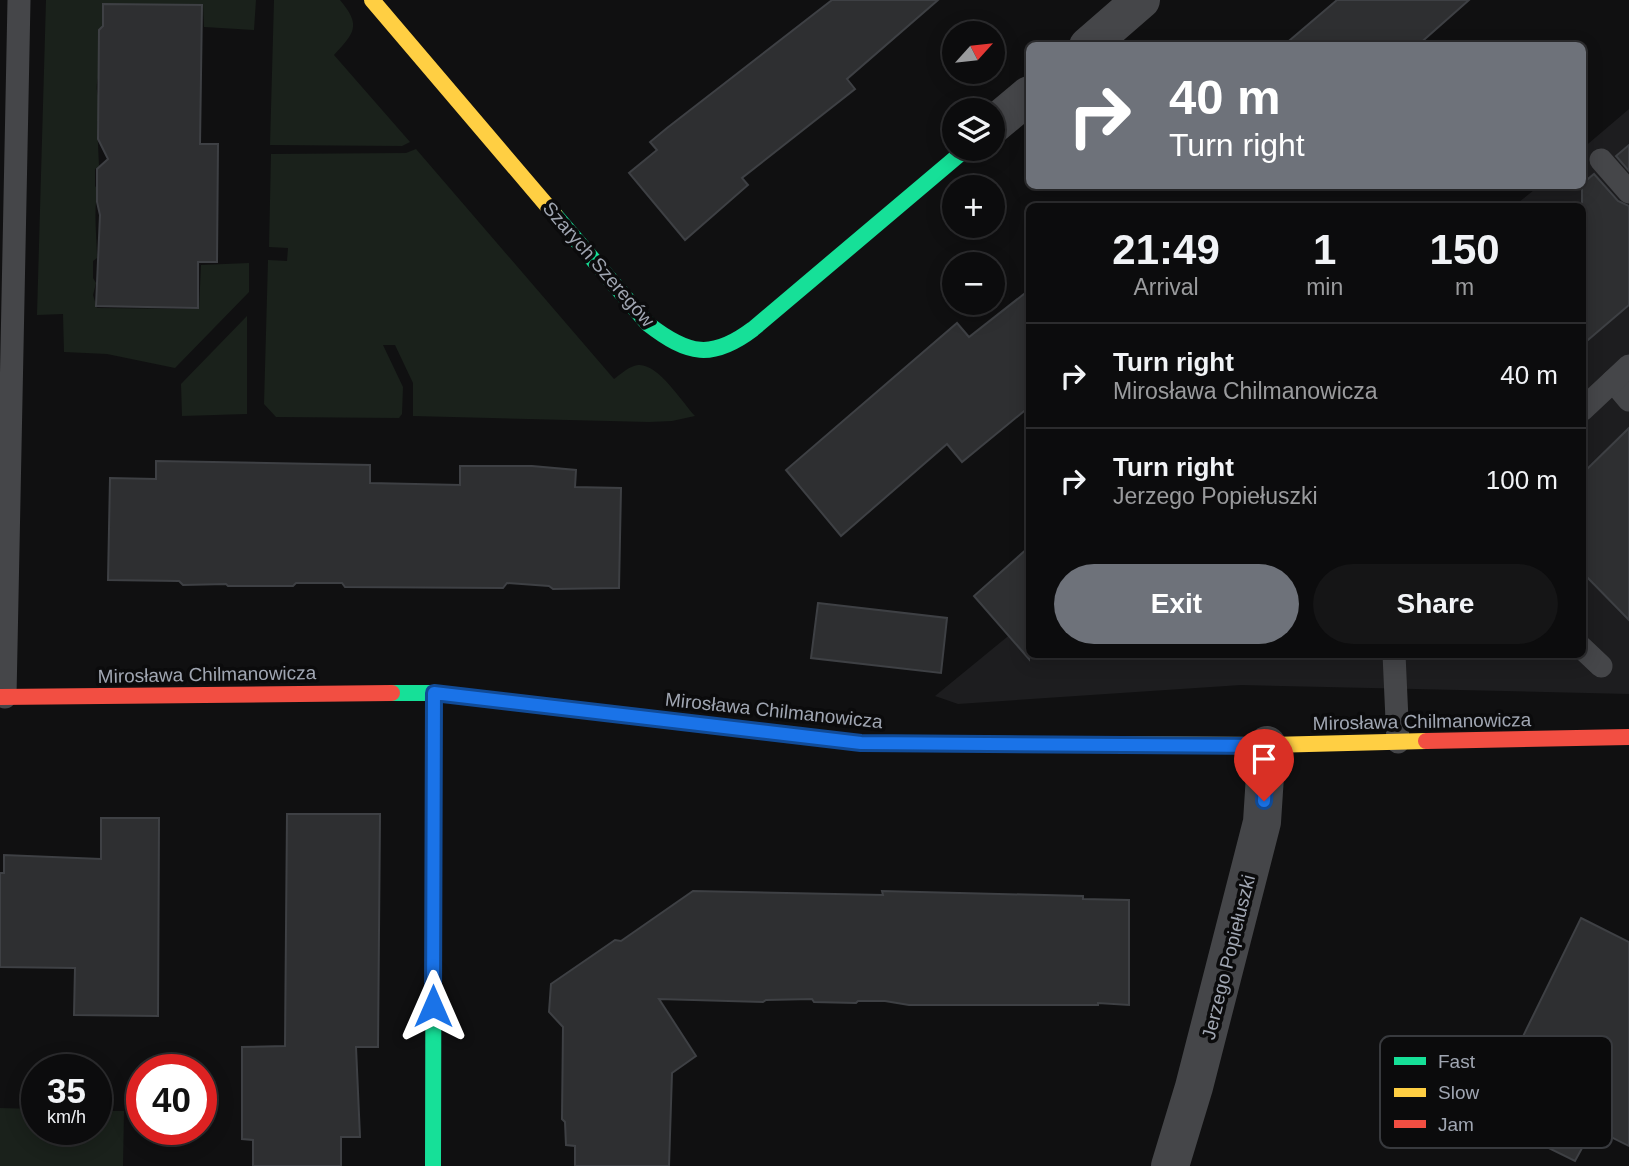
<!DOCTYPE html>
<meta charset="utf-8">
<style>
:root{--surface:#0c0c0d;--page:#151516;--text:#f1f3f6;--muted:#9a9b9d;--line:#2c2c2e;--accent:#6e727a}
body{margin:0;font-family:Arial,sans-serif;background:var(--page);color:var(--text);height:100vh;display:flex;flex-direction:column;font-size:26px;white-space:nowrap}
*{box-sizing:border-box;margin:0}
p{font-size:23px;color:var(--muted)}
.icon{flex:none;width:38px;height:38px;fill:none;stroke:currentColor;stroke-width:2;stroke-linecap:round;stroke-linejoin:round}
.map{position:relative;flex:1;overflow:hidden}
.drawer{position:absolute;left:1026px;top:203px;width:560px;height:455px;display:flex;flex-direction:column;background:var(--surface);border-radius:10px;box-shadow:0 4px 18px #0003,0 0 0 2px var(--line)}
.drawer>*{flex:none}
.guide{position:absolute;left:1026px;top:42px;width:560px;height:147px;border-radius:10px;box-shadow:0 4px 18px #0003,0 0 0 2px var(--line);background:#6e727a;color:#fff;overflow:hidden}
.needle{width:46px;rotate:63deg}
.controls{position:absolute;left:942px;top:21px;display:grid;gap:14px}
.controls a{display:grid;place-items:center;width:63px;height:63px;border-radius:50%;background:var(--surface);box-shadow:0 4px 18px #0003,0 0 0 2px var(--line);font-size:35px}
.speed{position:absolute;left:21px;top:1054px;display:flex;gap:14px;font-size:35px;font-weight:700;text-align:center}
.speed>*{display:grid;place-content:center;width:91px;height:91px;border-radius:50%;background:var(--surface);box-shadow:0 4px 18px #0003,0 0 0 2px var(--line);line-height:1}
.speed small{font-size:18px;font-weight:400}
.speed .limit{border:10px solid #d22;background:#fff;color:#111}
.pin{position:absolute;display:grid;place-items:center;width:60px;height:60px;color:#fff;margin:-72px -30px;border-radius:50% 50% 50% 0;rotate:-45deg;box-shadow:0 0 7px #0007}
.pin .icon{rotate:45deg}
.me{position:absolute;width:77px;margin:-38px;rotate:0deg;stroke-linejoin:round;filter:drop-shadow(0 0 5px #0008)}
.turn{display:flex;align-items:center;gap:24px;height:147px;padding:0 28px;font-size:32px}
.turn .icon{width:91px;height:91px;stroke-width:2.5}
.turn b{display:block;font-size:49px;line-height:60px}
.eta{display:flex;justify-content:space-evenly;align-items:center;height:119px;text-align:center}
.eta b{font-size:42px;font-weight:800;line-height:49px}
.primary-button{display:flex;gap:14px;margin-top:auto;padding:14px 28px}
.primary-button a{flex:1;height:80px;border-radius:42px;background:var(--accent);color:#fff;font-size:28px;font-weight:800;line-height:80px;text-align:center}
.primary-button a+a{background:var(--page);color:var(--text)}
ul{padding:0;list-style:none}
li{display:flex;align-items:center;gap:21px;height:105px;padding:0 28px;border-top:2px solid var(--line)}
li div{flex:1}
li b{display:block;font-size:26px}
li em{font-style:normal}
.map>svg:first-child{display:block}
.built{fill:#1d1d1f}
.green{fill:#1a211b}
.building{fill:#2e2f31;stroke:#3e4044;stroke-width:2}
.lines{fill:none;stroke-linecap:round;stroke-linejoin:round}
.lane{stroke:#454649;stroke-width:23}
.street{stroke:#454649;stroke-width:38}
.fast{stroke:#16e098;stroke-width:16}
.slow{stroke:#ffcf43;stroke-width:16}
.jam{stroke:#f24e42;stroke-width:16}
.route-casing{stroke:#114b97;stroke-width:18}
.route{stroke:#1a73e8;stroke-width:12}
.labels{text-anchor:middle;stroke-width:7;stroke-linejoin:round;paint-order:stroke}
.street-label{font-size:19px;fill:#a0a6b2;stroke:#0b0b0c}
.key{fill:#0b0b0c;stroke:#383a3e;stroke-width:2}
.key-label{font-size:19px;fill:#a0a6b2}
</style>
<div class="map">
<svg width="1629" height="1166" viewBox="0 0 1629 1166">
<rect width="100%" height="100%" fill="#101011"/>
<polygon class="built" points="1629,109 1629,694 1241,685 958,704 935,696 1029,619 1029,654 1582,654 1582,206 1514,206 1539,186 1582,186 1582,149"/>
<g class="green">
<path d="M46,0H256L254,30L204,27L203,4H103V26L98,30C98,40 98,43 100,52C105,66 95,78 97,91C99,100 100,108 100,118L97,122L99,166L95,169V186L98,190C93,209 97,238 97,258L93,261V278L96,283L93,295L97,308L199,309L201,265L249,263V292L175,368L107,354L64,352L63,314L37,315Z"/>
<path d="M274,0H340C362,26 354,33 334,55L410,142L402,146L270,145Z"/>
<path d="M416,149L614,379C621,374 629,366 638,365C658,363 682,402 695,416L672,421L649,422L413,416V383L395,345H383L403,387L402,414L399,418L276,417L264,404L268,260L287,261L288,248L269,247L271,154L406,153Z"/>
<polygon points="247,316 247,414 182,416 181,384"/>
<polygon points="0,1108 37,1109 37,1129 96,1129 96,1111 124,1111 123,1166 0,1166"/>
</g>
<g class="building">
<polygon points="832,0 938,0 847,79 855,89 742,178 748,185 685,240 629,173 657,150 650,142 667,128"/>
<polygon points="1337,0 1469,0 1417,46 1283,46"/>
<polygon points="103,4 202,5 200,144 218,144 217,262 198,262 198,308 96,306 100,215 97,202 97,169 108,159 98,139 99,30 103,26"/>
<polygon points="1629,145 1629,171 1616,156"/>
<polygon points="1594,174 1618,201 1629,206 1629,305 1582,345 1582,184"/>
<polygon points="1029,290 1029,407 962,462 947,444 841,536 786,470 957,323 969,337"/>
<polygon points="1629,428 1629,620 1582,572 1582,474"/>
<polygon points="156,461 370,465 370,483 460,485 460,466 532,466 576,470 575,487 621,488 619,588 553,589 549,586 507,583 503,588 345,587 342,583 296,583 293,586 228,586 226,584 183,585 179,581 108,580 110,478 156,479"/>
<polygon points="1029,547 1029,659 974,596"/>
<polygon points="818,603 947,618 941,673 811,658"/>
<polygon points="287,814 380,814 378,1047 356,1047 360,1137 341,1137 341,1166 253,1166 253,1140 242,1139 242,1047 285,1046"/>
<polygon points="101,818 159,818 158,1016 74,1015 75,968 0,967 0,873 4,873 4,855 101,859"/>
<polygon points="693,891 883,895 882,891 1083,896 1083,899 1129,900 1129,1005 1098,1003 1098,1005 909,1005 885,1001 858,1001 856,1003 814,1002 812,999 766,1000 763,1002 659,999 696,1056 672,1073 669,1166 575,1166 575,1146 566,1145 565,1122 562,1119 563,1027 549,1012 551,984 615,940 621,941"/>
<polygon points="1581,918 1629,942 1629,1146 1593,1128 1575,1161 1524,1136 1540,1103 1507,1086 1513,1075 1506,1071"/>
</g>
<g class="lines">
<g class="lane">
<polyline points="1601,160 1629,192"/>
<polyline points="1613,381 1629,400"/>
<polyline points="1582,410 1629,366"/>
<polyline points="1582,648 1601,666"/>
<polyline points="1394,654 1398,742"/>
<polyline points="5,697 19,0"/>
</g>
<g class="street">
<polyline points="1088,46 1141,0"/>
<polyline points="992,126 1029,95"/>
<polyline points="1170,1166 1194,1087 1262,822 1267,745"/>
</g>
<g class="fast">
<path d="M555,215L648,324C688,355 712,360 753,329L966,149"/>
<polyline points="392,693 434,693 861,743 1026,744"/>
<polyline points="433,1166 434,693"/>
</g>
<g class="slow">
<polyline points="372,0 555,215"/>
<polyline points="1026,744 1267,745 1426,741"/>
</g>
<g class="jam">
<polyline points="0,697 392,693"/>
<polyline points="1426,741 1629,737"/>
</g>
</g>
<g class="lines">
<g class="route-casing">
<polyline id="route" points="433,1006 434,693 861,743 1267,746 1264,801"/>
</g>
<use href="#route" class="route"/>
</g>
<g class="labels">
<g class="street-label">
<text transform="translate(599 264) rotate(49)" y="7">Szarych Szeregów</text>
<text transform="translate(207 674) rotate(-1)" y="7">Mirosława Chilmanowicza</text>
<text transform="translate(774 710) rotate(6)" y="7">Mirosława Chilmanowicza</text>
<text transform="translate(1422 721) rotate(-1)" y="7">Mirosława Chilmanowicza</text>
<text transform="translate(1228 957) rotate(-76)" y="7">Jerzego Popiełuszki</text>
</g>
</g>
<rect x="1380" y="1036" width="232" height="112" rx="10" class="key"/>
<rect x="1394" y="1057" width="32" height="8" fill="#16e098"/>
<rect x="1394" y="1088" width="32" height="9" fill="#ffcf43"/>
<rect x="1394" y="1120" width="32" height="8" fill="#f24e42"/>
<g class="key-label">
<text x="1438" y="1068">Fast</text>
<text x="1438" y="1099">Slow</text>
<text x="1438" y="1131">Jam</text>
</g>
</svg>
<div class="controls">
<a><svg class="needle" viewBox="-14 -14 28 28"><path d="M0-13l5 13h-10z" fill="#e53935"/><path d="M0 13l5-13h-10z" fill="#9a9b9d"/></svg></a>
<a><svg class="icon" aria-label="layers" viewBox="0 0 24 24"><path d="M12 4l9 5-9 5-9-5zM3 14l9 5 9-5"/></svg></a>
<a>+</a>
<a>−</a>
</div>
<div class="speed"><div>35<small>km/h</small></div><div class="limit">40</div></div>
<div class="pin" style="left:1264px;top:801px;background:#d93025"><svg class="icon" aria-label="arrive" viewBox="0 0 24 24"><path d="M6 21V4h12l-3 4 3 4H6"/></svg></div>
<svg class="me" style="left:433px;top:1006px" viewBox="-20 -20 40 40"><path d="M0-17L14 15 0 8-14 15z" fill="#1a73e8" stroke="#fff" stroke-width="4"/></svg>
<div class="guide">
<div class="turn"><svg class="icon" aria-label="right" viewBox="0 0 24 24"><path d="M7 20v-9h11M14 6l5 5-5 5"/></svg><div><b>40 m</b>Turn right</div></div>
</div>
<section class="drawer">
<div class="eta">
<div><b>21:49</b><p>Arrival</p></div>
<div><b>1</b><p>min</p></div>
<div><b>150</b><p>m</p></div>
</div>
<ul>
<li><svg class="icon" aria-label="right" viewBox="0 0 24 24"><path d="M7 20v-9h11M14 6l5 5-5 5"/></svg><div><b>Turn right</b><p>Mirosława Chilmanowicza</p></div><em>40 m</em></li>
<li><svg class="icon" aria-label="right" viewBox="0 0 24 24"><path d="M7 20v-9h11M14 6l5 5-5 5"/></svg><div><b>Turn right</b><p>Jerzego Popiełuszki</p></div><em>100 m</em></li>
</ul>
<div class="primary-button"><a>Exit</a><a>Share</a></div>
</section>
</div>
